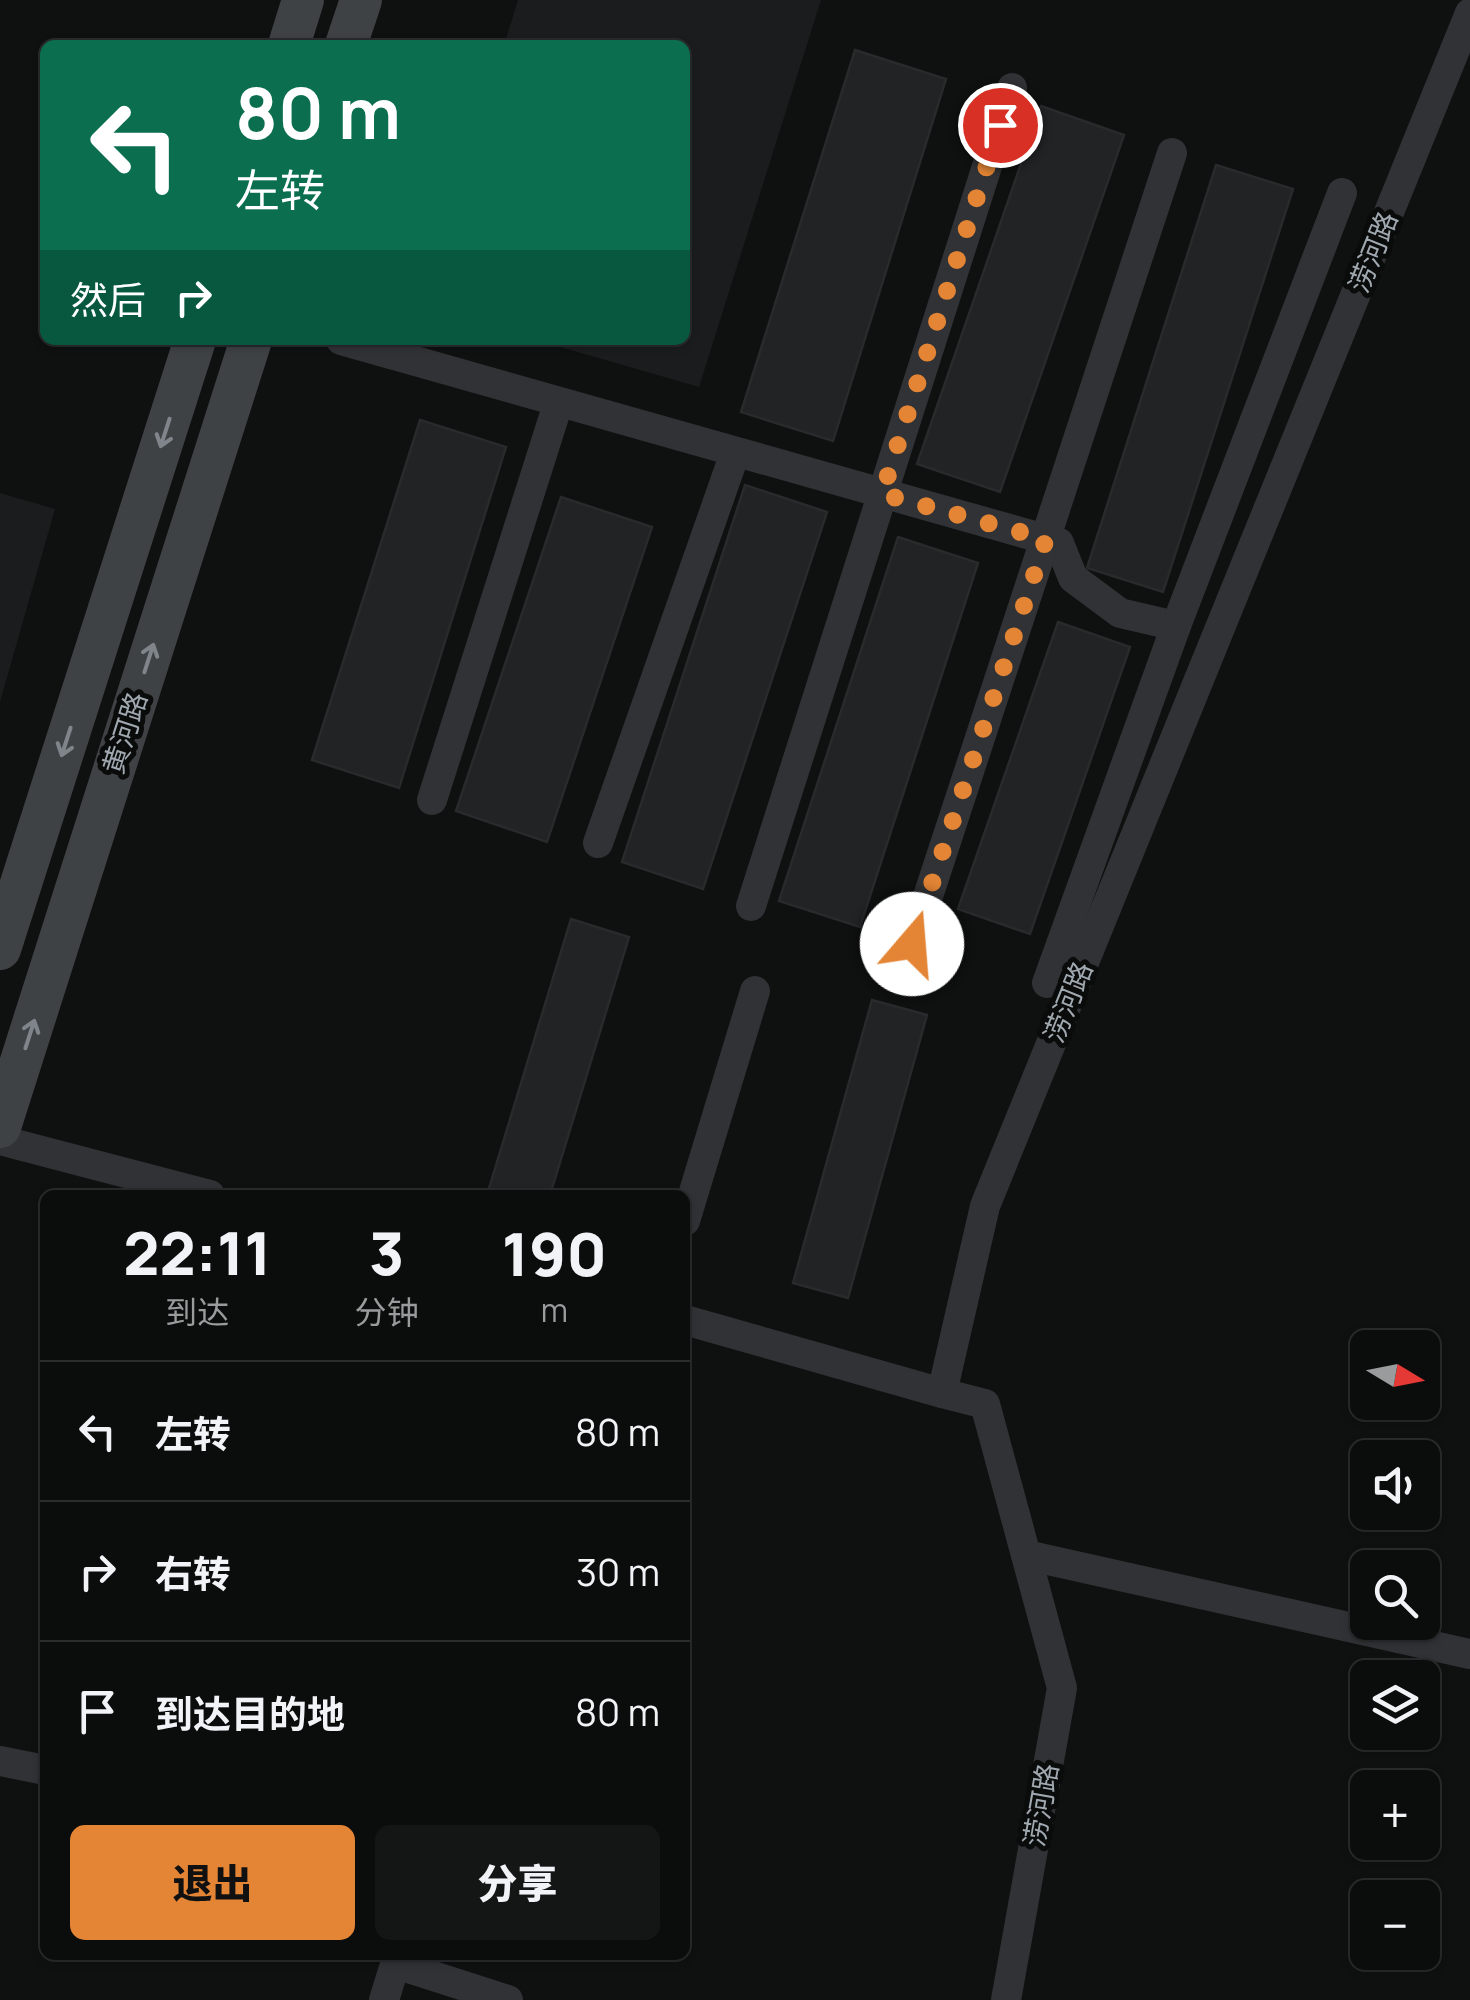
<!DOCTYPE html>
<html lang="zh">
<meta charset="utf-8">
<style>
:root{--surface:#0b0c0c;--page:#141515;--text:#f1f3f6;--muted:#9a9b9d;--line:#2b2c2d;--accent:#e38535}
body{margin:0;font-family:Manrope,"Noto Sans SC",sans-serif;background:var(--page);color:var(--text);height:100vh;display:flex;flex-direction:column;font-size:38px;white-space:nowrap}
*{box-sizing:border-box;margin:0}
p{font-size:32px;color:var(--muted)}
.icon{flex:none;width:55px;height:55px;fill:none;stroke:currentColor;stroke-width:2;stroke-linecap:round;stroke-linejoin:round}
.map{position:relative;flex:1;overflow:hidden}
.side{position:absolute;left:40px;top:1190px;width:650px;height:770px;display:flex;flex-direction:column;background:var(--surface);border-radius:15px;box-shadow:0 2px 8px #0004,0 0 0 2px var(--line)}
.side>*{flex:none}
.guide{position:absolute;left:40px;top:40px;width:650px;height:305px;border-radius:15px;box-shadow:0 2px 8px #0004,0 0 0 2px var(--line);background:#0b6e4f;color:#fff;overflow:hidden}
.needle{width:65px;rotate:100deg}
.tools{position:absolute;left:1350px;top:1330px;display:grid;gap:20px}
.tools a{display:grid;place-items:center;width:90px;height:90px;border-radius:15px;background:var(--surface);box-shadow:0 2px 8px #0004,0 0 0 2px var(--line);font-size:50px}
.pin{position:absolute;display:grid;place-items:center;width:85px;height:85px;color:#fff;margin:-42px;border:5px solid #fff;border-radius:50%;box-shadow:0 2px 10px #0007}
.me{position:absolute;width:110px;margin:-55px;rotate:18deg;stroke-linejoin:round;filter:drop-shadow(0 0 8px #0008)}
.turn{display:flex;align-items:center;gap:35px;height:210px;padding:0 30px;font-size:45px}
.turn .icon{width:130px;height:130px;stroke-width:2.5}
.turn b{display:block;font-size:70px;line-height:85px}
.then{display:flex;align-items:center;height:95px;padding:0 30px;background:#0003;gap:20px;font-size:38px}
.eta{display:flex;justify-content:space-evenly;align-items:center;height:170px;text-align:center}
.eta b{font-size:60px;font-weight:800;line-height:70px}
.cta{display:flex;gap:20px;margin-top:auto;padding:20px 30px}
.cta a{flex:1;height:115px;border-radius:15px;background:var(--accent);color:#111;font-size:40px;font-weight:800;line-height:115px;text-align:center}
.cta a+a{background:var(--page);color:var(--text)}
ul{padding:0;list-style:none}
li{display:flex;align-items:center;gap:30px;height:140px;padding:0 30px;border-top:2px solid var(--line)}
li div{flex:1}
li b{display:block;font-size:38px}
li em{font-style:normal}
.map>svg:first-child{display:block}
.built{fill:#1b1c1d}
.building{fill:#222324;stroke:#292a2c;stroke-width:2.5}
.lines{fill:none;stroke-linecap:round;stroke-linejoin:round}
.street{stroke:#313235;stroke-width:30}
.secondary{stroke:#3f4245;stroke-width:42}
.oneway{stroke:#7f858b}
.route{stroke:#e38535;stroke-width:18;stroke-dasharray:0 32.4}
.labels{text-anchor:middle;stroke-width:10;stroke-linejoin:round;paint-order:stroke}
.street-label{font-size:28px;fill:#a1a9b0;stroke:#0a0b0b}
</style>
<div class="map">
<svg width="1470" height="2000" viewBox="0 0 1470 2000">
<rect width="100%" height="100%" fill="#0f1010"/>
<g class="built">
<polygon points="518,0 821,0 699,387 536,340 685,340 685,45 504,45"/>
<polygon points="0,493 55,509 0,702"/>
</g>
<g class="building">
<polygon points="855,50 946,79 833,441 741,412"/>
<polygon points="1041,106 1124,135 1000,492 917,464"/>
<polygon points="1216,165 1293,189 1163,592 1087,568"/>
<polygon points="420,420 506,447 399,788 312,760"/>
<polygon points="745,485 827,512 703,889 622,862"/>
<polygon points="561,497 652,527 547,842 456,811"/>
<polygon points="898,537 978,563 860,927 779,901"/>
<polygon points="1058,622 1130,647 1030,934 958,909"/>
<polygon points="571,919 629,937 550,1195 487,1195"/>
<polygon points="872,1000 927,1015 848,1298 793,1283"/>
</g>
<g class="lines">
<g class="street">
<polyline points="341,340 1059,543 1073,578 1120,613 1176,626 1047,983"/>
<polyline points="1176,626 1342,193"/>
<polyline points="432,800 558,404"/>
<polyline points="598,843 735,453"/>
<polyline points="751,906 1012,88"/>
<polyline points="912,945 1172,153"/>
<polyline points="0,1140 210,1195"/>
<polyline points="685,1221 755,991"/>
<polyline points="685,1320 942,1393"/>
<polyline points="1026,1555 1470,1654"/>
<polyline points="0,1761 45,1770"/>
<polyline points="396,1964 508,2000"/>
<polyline points="384,2000 398,1955"/>
<polyline points="1006,2000 1062,1688 985,1404 942,1393 985,1206 1470,13"/>
</g>
<g class="secondary">
<polyline points="289,45 303,0"/>
<polyline points="346,45 361,0"/>
<polyline points="0,949 195,340"/>
<polyline points="0,1127 251,340"/>
</g>
</g>
<defs><path id="oneway-shaft" d="M-6 0H5M1.5-3L5.5 0L1.5 3" fill="none" stroke-width="1.6" stroke-linecap="round" stroke-linejoin="round" transform="scale(2.5)"/></defs>
<g class="oneway">
<use href="#oneway-shaft" transform="translate(165 433) rotate(108)"/>
<use href="#oneway-shaft" transform="translate(149 658) rotate(-72)"/>
<use href="#oneway-shaft" transform="translate(66 742) rotate(108)"/>
<use href="#oneway-shaft" transform="translate(30 1034) rotate(-72)"/>
</g>
<g class="lines">
<polyline class="route" points="912,944 1046,539 882,494 1000,125"/>
</g>
<g class="labels">
<g class="street-label">
<text transform="translate(1373 252) rotate(-68)" y="10">涝河路</text>
<text transform="translate(125 733) rotate(-72)" y="10">黄河路</text>
<text transform="translate(1068 1002) rotate(-68)" y="10">涝河路</text>
<text transform="translate(1041 1805) rotate(-80)" y="10">涝河路</text>
</g>
</g>
</svg>
<div class="tools">
<a><svg class="needle" viewBox="-14 -14 28 28"><path d="M0-13l5 13h-10z" fill="#e53935"/><path d="M0 13l5-13h-10z" fill="#9a9b9d"/></svg></a>
<a><svg class="icon" aria-label="sound" viewBox="0 0 24 24"><path d="M4 9h4l5-4v14l-5-4H4zM17 9q2 3 0 6"/></svg></a>
<a><svg class="icon" aria-label="search" viewBox="0 0 24 24"><circle cx="10" cy="10" r="6"/><path d="M15 15l6 6"/></svg></a>
<a><svg class="icon" aria-label="layers" viewBox="0 0 24 24"><path d="M12 4l9 5-9 5-9-5zM3 14l9 5 9-5"/></svg></a>
<a>+</a>
<a>−</a>
</div>
<div class="pin" style="left:1000px;top:125px;background:#d93025"><svg class="icon" aria-label="arrive" viewBox="0 0 24 24"><path d="M6 21V4h12l-3 4 3 4H6"/></svg></div>
<svg class="me" style="left:912px;top:944px" viewBox="-20 -20 40 40"><circle r="19" fill="#fff"/><path d="M0-13L10 11 0 6-10 11z" fill="#e38535"/></svg>
<div class="guide">
<div class="turn"><svg class="icon" aria-label="left" viewBox="0 0 24 24"><path d="M17 20v-9H6M10 6l-5 5 5 5"/></svg><div><b>80 m</b>左转</div></div>
<div class="then">然后<svg class="icon" aria-label="right" viewBox="0 0 24 24"><path d="M7 20v-9h11M14 6l5 5-5 5"/></svg></div>
</div>
<section class="side">
<div class="eta">
<div><b>22:11</b><p>到达</p></div>
<div><b>3</b><p>分钟</p></div>
<div><b>190</b><p>m</p></div>
</div>
<ul>
<li><svg class="icon" aria-label="left" viewBox="0 0 24 24"><path d="M17 20v-9H6M10 6l-5 5 5 5"/></svg><div><b>左转</b></div><em>80 m</em></li>
<li><svg class="icon" aria-label="right" viewBox="0 0 24 24"><path d="M7 20v-9h11M14 6l5 5-5 5"/></svg><div><b>右转</b></div><em>30 m</em></li>
<li><svg class="icon" aria-label="arrive" viewBox="0 0 24 24"><path d="M6 21V4h12l-3 4 3 4H6"/></svg><div><b>到达目的地</b></div><em>80 m</em></li>
</ul>
<div class="cta"><a>退出</a><a>分享</a></div>
</section>
</div>
